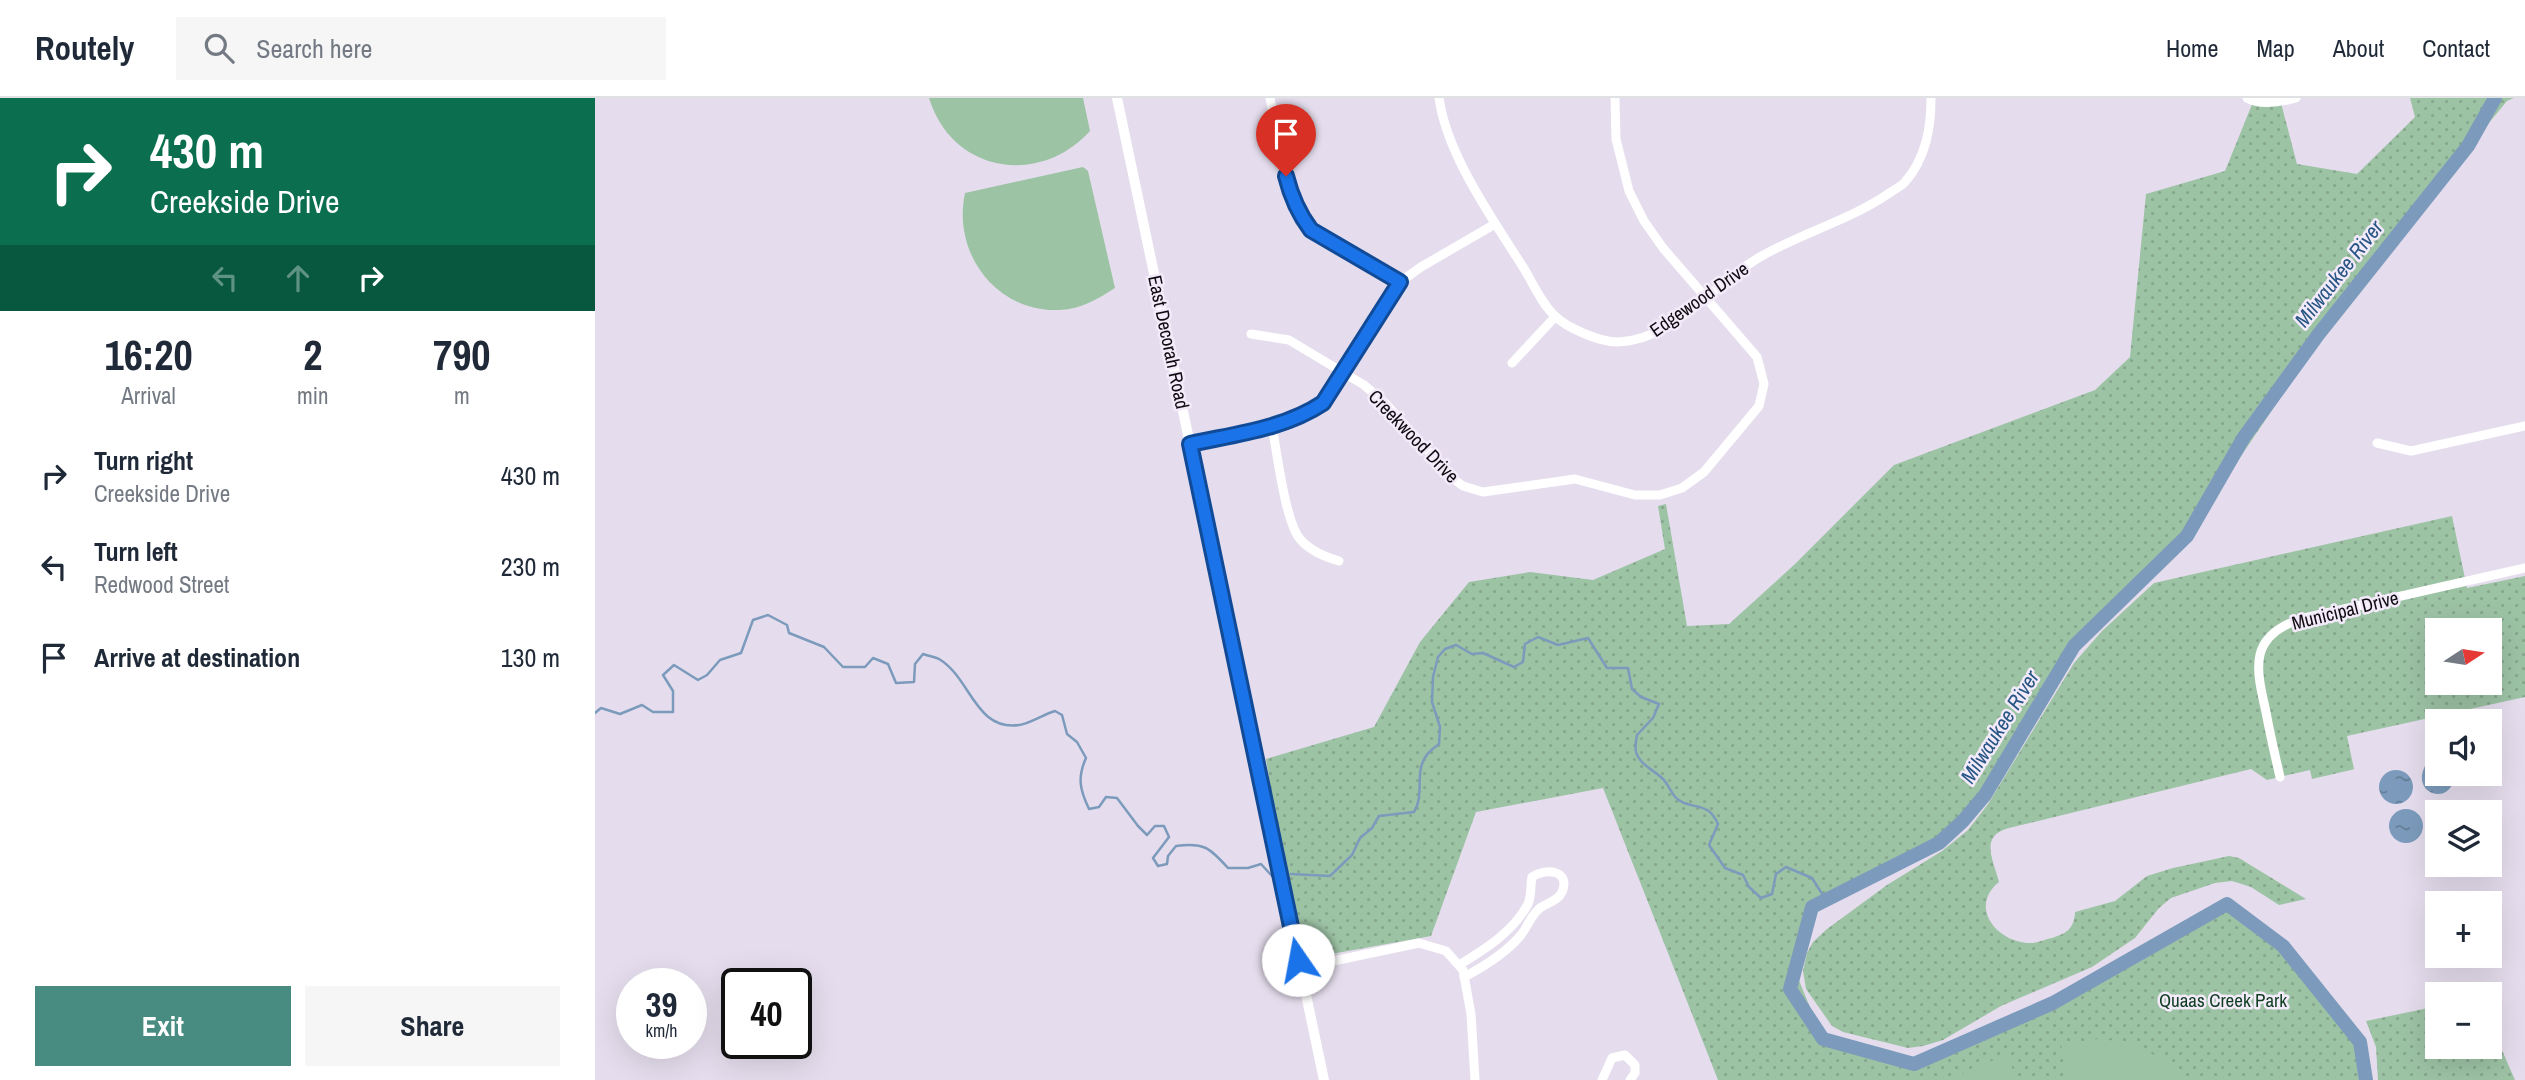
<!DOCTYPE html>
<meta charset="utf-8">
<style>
:root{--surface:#fff;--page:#f6f6f7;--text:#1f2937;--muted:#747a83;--line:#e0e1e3;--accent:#478b81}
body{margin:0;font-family:"Archivo Narrow",sans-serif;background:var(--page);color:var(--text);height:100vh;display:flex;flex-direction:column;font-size:26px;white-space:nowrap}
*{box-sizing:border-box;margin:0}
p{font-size:23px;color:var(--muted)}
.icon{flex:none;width:38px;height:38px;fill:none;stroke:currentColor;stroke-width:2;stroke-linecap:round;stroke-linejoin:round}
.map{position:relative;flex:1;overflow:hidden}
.panel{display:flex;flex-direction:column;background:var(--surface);width:595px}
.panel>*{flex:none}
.banner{background:#0b6e4f;color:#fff;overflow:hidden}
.needle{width:46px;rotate:78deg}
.controls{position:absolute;left:1830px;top:520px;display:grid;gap:14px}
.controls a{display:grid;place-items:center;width:77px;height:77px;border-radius:0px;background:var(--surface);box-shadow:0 7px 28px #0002;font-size:35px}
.speed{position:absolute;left:21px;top:870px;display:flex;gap:14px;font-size:35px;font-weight:700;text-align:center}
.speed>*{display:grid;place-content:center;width:91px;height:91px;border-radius:50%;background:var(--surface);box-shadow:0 7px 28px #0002;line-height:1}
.speed small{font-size:18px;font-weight:400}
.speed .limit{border:4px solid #111;border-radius:10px;background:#fff;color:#111}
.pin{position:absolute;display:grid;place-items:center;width:60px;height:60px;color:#fff;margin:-72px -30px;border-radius:50% 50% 50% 0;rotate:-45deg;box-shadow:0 0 7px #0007}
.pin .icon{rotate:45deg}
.me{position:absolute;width:77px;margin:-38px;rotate:348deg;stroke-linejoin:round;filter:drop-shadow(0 0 5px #0008)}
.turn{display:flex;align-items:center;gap:24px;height:147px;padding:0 35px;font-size:32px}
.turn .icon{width:91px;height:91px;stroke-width:2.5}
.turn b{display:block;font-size:49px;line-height:60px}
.lanes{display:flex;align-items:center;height:66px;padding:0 35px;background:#0003;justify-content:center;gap:35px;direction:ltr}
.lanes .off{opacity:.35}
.eta{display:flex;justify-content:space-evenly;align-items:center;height:119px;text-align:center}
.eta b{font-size:42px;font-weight:800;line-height:49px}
.action{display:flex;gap:14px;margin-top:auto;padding:14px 35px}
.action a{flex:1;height:80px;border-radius:0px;background:var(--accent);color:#fff;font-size:28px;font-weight:800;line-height:80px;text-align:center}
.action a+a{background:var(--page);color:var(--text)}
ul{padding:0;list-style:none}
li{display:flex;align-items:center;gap:21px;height:91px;padding:0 35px}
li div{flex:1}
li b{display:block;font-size:26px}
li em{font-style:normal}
header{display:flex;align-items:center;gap:42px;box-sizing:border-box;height:98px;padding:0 35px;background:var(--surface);border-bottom:2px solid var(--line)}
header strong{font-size:33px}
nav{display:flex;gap:38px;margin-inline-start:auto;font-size:24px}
.search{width:490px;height:63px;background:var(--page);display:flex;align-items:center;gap:18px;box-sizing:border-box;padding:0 24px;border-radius:0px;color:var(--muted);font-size:26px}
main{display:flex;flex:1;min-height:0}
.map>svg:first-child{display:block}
.green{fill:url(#green-dots);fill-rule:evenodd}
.pitch{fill:#9dc3a5}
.water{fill:url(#water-ripples)}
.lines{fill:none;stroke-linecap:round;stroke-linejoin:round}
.stream{stroke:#7c9bbc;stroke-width:2.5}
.river{stroke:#7c9bbc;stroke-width:14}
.minor{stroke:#fff;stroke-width:9}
.tertiary{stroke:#fff;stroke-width:10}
.route-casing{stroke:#114b97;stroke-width:18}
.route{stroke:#1a73e8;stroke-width:12}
.labels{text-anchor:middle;stroke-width:5;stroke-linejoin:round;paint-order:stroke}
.street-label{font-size:19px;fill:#0f0c11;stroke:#f3eafa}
.park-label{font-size:19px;fill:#0f3d1f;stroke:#f3eafa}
.water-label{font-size:21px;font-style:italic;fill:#285684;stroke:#f3eafa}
</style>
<header>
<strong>Routely</strong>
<div class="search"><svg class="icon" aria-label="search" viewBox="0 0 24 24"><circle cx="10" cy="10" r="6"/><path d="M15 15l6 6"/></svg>Search here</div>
<nav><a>Home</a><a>Map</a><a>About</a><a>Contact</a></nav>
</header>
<main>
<section class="panel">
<div class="banner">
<div class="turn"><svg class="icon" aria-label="right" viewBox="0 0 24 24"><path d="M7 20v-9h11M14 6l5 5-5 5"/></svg><div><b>430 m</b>Creekside Drive</div></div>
<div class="lanes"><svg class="icon off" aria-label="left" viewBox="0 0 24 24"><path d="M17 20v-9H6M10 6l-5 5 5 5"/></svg><svg class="icon off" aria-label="ahead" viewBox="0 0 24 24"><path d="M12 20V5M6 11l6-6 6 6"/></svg><svg class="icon" aria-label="right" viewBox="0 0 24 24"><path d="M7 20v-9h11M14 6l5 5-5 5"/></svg></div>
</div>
<div class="eta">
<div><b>16:20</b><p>Arrival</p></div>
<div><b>2</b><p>min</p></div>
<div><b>790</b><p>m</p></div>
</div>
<ul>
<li><svg class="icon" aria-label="right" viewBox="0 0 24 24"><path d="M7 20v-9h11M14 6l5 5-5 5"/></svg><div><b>Turn right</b><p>Creekside Drive</p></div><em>430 m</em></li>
<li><svg class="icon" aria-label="left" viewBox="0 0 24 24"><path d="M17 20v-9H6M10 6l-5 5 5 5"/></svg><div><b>Turn left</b><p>Redwood Street</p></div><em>230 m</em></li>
<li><svg class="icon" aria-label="arrive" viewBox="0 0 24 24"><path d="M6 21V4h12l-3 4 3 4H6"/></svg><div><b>Arrive at destination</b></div><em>130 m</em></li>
</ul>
<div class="action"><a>Exit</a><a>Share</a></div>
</section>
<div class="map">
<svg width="1930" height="982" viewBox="0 0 1930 982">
<defs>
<pattern id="green-dots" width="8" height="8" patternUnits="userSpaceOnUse" patternTransform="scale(1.75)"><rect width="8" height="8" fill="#9dc3a5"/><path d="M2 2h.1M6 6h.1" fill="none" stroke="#86a68d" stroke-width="1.8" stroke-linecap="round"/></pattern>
<pattern id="water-ripples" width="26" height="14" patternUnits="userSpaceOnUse" patternTransform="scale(1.75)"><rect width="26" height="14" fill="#7c9bbc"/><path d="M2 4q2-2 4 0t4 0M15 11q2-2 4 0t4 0" fill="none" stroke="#647d97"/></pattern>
</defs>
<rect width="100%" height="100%" fill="#e5dded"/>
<g class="green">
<polygon points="1815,0 1919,0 1912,3 1767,179 1592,438 1479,548 1418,652 1390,697 1368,723 1344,745 1217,809 1203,880 1228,941 1319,966 1458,905 1632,806 1688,848 1765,944 1772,982 1123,982 1008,690 881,714 836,838 703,862 671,661 779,629 825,544 874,484 935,474 998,482 1070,451 1063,408 1071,406 1092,528 1134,526 1200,466 1299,367 1500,292 1535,259 1551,96 1630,73 1658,4 1686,5 1702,66 1762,76 1820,19"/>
<path d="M1857,418L1872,490L1930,478V599L1752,638L1759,671L1756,672L1717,681L1715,672L1672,682L1656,671L1414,730C1384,738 1398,761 1404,784C1373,809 1402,845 1436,845C1442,845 1451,841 1457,840C1473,835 1479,830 1480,814L1520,803L1552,778L1578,770L1634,758L1644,760L1711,801L1684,807L1656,789L1637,783L1620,785L1576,800L1564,810L1540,840L1497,869L1406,908L1348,942L1328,948L1313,950L1248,934L1237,928L1211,891L1208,873L1212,855L1218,844L1232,831L1292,787L1347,753L1373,732L1393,706L1479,565L1507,533L1559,485ZM1843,532H1895V584H1843Z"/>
<polygon points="1843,908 1843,948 1895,948 1895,925 1920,982 1783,982 1781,949 1771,923"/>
</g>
<g class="pitch">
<path d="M334,0H488L495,33C444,89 357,75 334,0Z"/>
<path d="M488,69L493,73L520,190C503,201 486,211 465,212C401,215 357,155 370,95Z"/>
<path d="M1502,941C1535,942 1567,956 1588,982H1474L1466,947Z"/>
<polygon points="1414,957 1420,982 1358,982 1379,969"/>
</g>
<g class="water">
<path d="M1843,662V676L1859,677C1858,709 1815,697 1830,668Z"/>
<circle cx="1801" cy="689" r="17"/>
<path d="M1849,702L1860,704L1868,714H1843V733C1832,722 1834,708 1849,702Z"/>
<circle cx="1811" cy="728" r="17"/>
</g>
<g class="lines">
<g class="stream">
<path d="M0,615L6,610L25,616L47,607L58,614H78V593L68,577L79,567L103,582L112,577L125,562L146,555L158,522L173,517L192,527L194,535L229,549L248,569H270L278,560L293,566L301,585L319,584L320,566L328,556C333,558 340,559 344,561C376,580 380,633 424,627C434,626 449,616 460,613L467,617L472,636L482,644L491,660C482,680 485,692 494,711L504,709L511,699L522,700L543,728L552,737L560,728H569L574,739L558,760L563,768L572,766L573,758L581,748C609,744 615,750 633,770H653L666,766L677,778"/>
<path d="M696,776L735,778L757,757L765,740L777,730L784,718L819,714C830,697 819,675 831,658C834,653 840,649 844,646L845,629L837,604L838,579L843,559L850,551L861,547L877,556L888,555L919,569L928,564L930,546L943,539L963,547L993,540L1012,570H1033L1037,591L1046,599L1064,606L1058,620L1042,637C1041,642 1040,650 1041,654C1045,667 1059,672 1068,681C1076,689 1076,700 1089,705C1107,711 1114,707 1123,726L1114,747L1130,770L1148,777L1154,789L1166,800L1177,796L1181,776L1191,769L1217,780L1231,802"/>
</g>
<polyline class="river" points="1771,982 1765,944 1688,848 1632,806 1458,905 1319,966 1228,941 1195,891 1217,809 1344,745 1368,723 1390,697 1479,548 1592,438 1649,339 1723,237 1873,48 1900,0"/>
<g class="minor">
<path d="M675,0C684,45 688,111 727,139L805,184"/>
<path d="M844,0C852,57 897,120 928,169C938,185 946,205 960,218C972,230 1005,244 1022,244C1078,243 1119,185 1165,159C1206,135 1253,123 1293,96C1298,92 1306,89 1310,84C1331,60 1336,30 1336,0"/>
<path d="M1652,0C1666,8 1686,4 1701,0"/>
<polyline points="656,236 694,242 769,287 791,306 856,379 868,388 888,394 980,381 1040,397 1065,397 1087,390 1109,374 1164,308 1169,286 1162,259 1068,150 1049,123 1034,93 1021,41 1020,0"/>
<polyline points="917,265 960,219"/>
<path d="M677,328C682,354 690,423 705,441C715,453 730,459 744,463"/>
<polyline points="1782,345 1816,353 1930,328"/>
<polyline points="595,346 687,326 712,315 728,305 750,274 805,184 826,169 900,126"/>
<path d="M1685,679C1680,657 1675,636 1671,614C1661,570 1653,539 1705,521L1930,470"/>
<path d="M864,867C890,851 918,834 933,806C937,797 935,788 937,779C952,769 976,773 967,794C963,803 952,805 945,810C936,817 933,828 926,837C911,855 890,868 869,879"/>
<polyline points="705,870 824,845 851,853 868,872 876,916 880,982"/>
<polyline points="1007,982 1017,960 1030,957 1040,967 1040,975 1035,982"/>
</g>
<polyline class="tertiary" points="522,0 729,982"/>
</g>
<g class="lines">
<g class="route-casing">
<path id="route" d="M691,78C696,98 703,115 716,132L805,184L728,305C689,331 640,336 595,346L703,862"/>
</g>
<use href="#route" class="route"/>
</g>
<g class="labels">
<g class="street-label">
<text transform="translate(1104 201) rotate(-35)" y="7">Edgewood Drive</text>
<text transform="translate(574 244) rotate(78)" y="7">East Decorah Road</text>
<text transform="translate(819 338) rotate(46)" y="7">Creekwood Drive</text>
<text transform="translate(1750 512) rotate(-14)" y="7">Municipal Drive</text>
</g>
<g class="park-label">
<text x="1628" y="909">Quaas Creek Park</text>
</g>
<g class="water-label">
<text transform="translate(1744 176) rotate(-52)" y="7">Milwaukee River</text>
<text transform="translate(1405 629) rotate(-58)" y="7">Milwaukee River</text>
</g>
</g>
</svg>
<div class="controls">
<a><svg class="needle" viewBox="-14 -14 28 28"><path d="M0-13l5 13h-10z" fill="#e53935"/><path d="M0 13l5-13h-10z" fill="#747a83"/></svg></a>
<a><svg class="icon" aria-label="sound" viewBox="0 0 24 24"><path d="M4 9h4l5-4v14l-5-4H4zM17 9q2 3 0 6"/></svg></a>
<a><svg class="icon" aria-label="layers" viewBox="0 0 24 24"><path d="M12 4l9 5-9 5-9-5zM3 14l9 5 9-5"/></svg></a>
<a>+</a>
<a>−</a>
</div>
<div class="speed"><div>39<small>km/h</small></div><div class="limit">40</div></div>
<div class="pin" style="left:691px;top:78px;background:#d93025"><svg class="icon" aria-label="arrive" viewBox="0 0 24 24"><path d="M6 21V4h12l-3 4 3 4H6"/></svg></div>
<svg class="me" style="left:703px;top:862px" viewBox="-20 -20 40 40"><circle r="19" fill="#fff"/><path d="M0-13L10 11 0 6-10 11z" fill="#1a73e8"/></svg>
</div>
</main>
